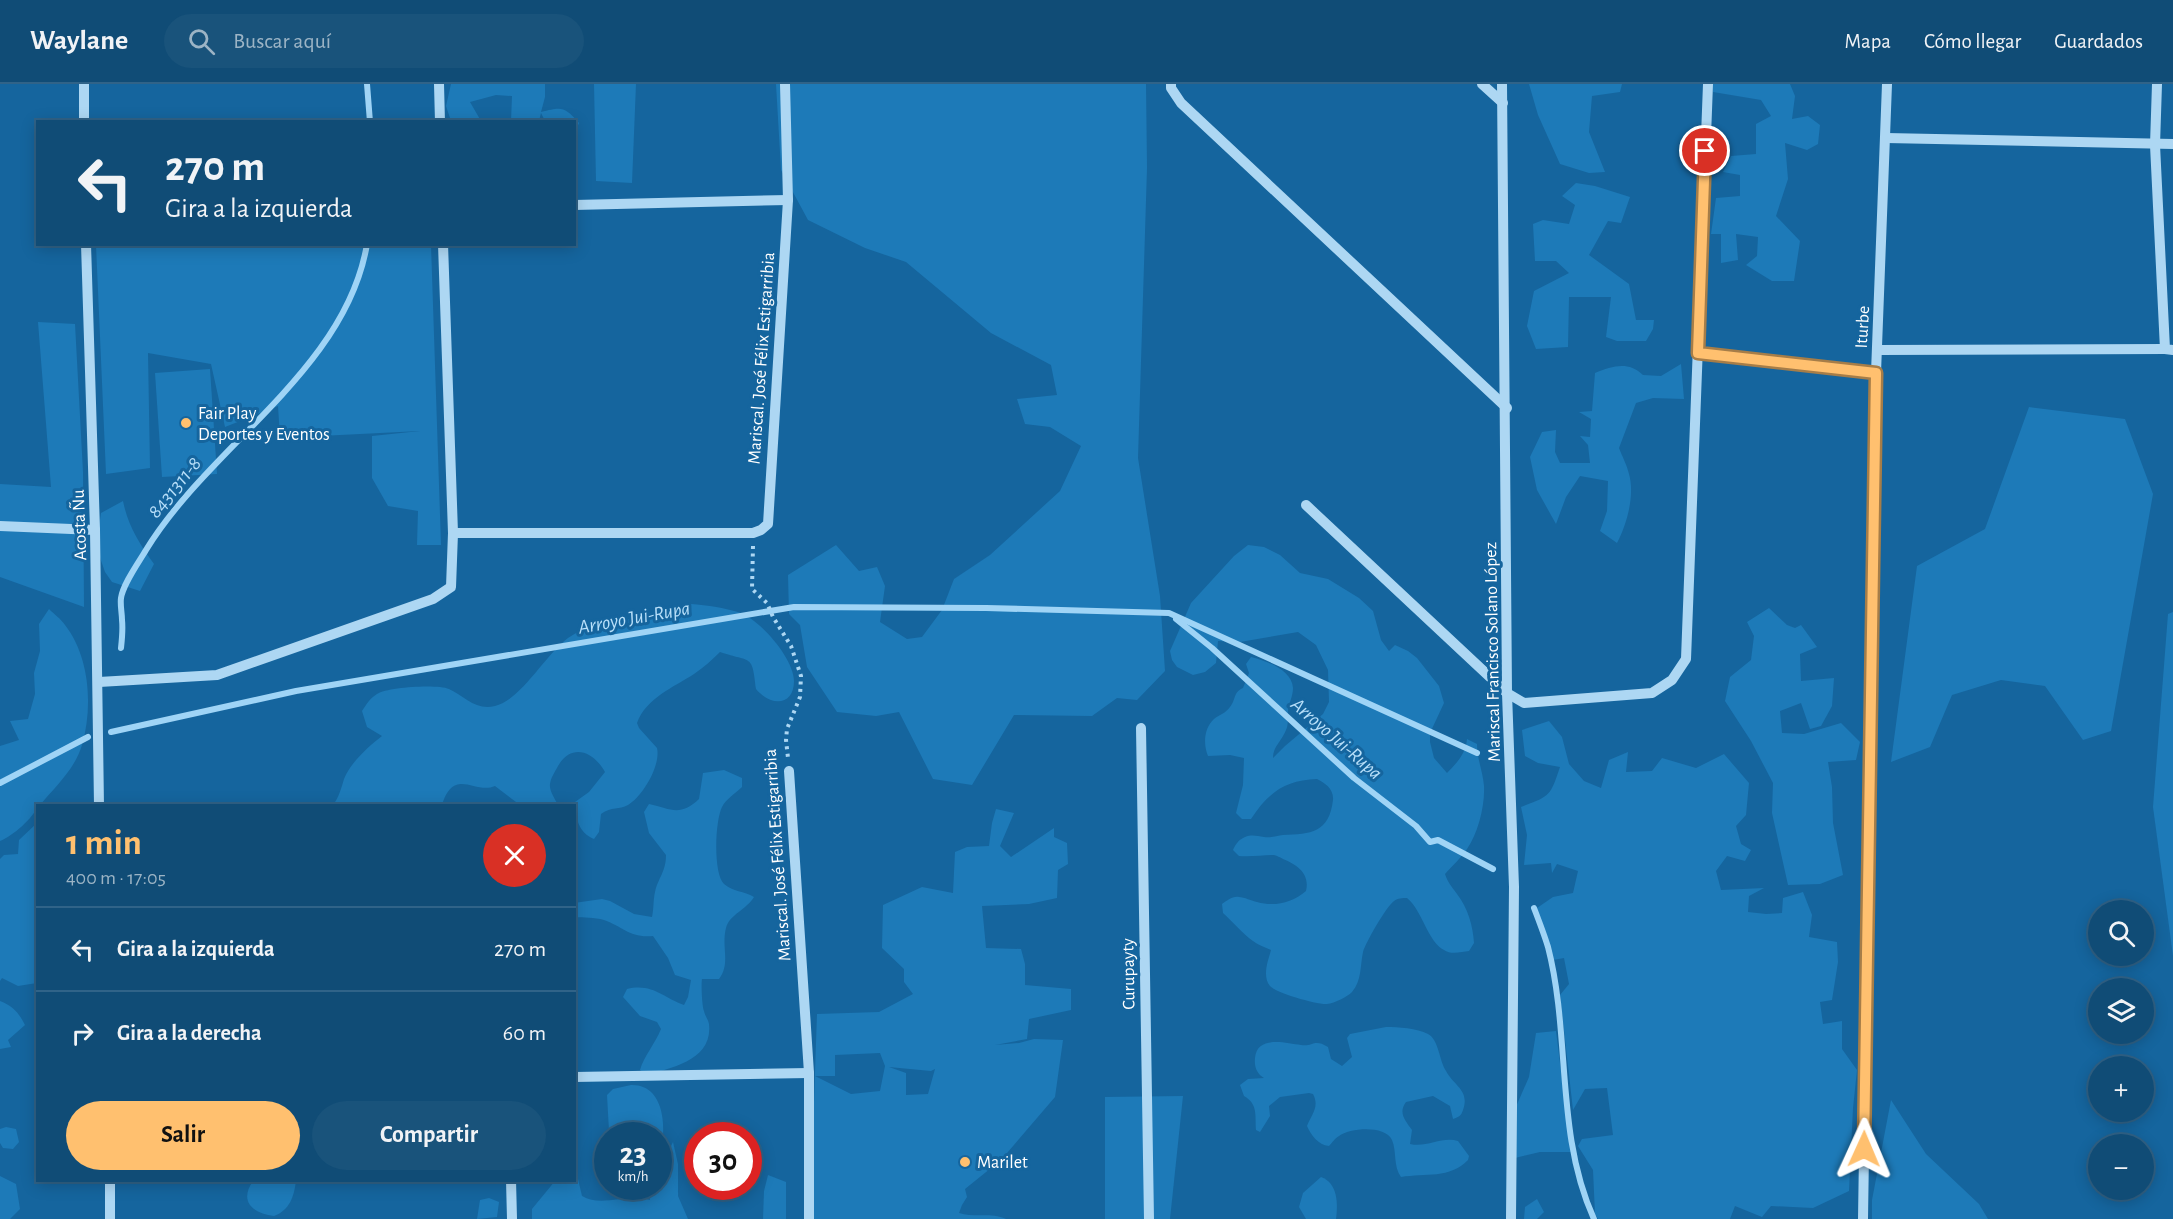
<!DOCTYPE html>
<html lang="es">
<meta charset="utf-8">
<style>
:root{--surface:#104c76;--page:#19537b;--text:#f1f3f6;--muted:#9cb4c5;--line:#306388;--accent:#ffc06f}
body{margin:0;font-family:"Alegreya Sans",sans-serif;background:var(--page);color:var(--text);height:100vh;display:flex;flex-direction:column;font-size:22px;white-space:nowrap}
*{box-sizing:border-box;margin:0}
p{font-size:20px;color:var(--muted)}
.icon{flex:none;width:33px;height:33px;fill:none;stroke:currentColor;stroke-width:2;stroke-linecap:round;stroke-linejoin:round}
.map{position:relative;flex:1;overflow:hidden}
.panel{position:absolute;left:36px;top:720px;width:540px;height:378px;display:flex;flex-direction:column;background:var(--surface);border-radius:0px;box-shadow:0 3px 15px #0003,0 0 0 2px var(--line)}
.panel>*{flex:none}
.guide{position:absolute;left:36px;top:36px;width:540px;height:126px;border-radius:0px;box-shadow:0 3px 15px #0003,0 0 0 2px var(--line);background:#104c76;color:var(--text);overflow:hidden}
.buttons{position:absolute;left:2088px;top:816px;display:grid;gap:12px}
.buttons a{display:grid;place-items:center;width:66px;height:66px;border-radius:50%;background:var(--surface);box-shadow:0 3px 15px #0003,0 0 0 2px var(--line);font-size:30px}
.speed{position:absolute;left:594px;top:1038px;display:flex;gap:12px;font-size:30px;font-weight:700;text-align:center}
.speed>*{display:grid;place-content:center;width:78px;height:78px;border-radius:50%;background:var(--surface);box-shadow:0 3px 15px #0003,0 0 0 2px var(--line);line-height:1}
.speed small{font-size:15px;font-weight:400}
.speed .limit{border:9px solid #d22;background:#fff;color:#111}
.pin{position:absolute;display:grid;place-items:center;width:51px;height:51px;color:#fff;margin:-26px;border:3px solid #fff;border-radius:50%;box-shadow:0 2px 6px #0007}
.me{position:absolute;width:66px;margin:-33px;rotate:1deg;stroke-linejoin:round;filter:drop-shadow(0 0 4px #0008)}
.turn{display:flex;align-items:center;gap:21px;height:126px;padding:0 30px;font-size:27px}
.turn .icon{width:78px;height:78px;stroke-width:2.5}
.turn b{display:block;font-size:42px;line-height:51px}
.round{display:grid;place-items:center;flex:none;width:63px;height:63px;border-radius:32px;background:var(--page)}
.summary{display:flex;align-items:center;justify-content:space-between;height:102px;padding:0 30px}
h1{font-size:36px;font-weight:700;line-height:45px;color:var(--accent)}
.primary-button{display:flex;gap:12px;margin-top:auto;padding:12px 30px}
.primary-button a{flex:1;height:69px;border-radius:36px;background:var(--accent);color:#111;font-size:24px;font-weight:700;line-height:69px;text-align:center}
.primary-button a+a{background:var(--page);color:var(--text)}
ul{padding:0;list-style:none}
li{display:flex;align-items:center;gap:18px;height:84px;padding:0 30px;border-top:2px solid var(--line)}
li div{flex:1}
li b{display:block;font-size:22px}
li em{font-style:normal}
header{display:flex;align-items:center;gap:36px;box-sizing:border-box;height:84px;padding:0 30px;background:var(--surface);border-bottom:2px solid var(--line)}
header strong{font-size:28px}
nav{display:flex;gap:33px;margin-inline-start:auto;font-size:21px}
.search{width:420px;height:54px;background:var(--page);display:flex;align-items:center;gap:15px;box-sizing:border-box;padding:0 21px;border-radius:33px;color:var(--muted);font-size:22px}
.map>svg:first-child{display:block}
.green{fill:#1d7ab8;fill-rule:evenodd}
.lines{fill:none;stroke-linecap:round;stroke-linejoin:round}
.stream{stroke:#9fd4f6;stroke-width:6}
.path{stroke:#add7f3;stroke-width:4;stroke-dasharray:3 4.5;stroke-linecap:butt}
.minor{stroke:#add7f3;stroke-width:10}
.route-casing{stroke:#a67d48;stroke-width:15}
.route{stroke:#ffc06f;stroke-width:10}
.poi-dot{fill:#ffc06f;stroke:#15659e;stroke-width:2}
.labels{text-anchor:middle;stroke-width:6;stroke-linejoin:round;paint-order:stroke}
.street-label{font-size:18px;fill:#fff;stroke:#15659e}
.poi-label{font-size:18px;fill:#fff;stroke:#15659e;text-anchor:start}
.water-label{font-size:20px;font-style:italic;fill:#b9e0fa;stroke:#15659e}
</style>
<header>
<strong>Waylane</strong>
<div class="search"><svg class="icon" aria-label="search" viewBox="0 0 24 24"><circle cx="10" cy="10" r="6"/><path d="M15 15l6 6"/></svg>Buscar aquí</div>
<nav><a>Mapa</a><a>Cómo llegar</a><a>Guardados</a></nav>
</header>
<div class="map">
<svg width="2173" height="1135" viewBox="0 0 2173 1135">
<rect width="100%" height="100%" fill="#15659e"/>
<g class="green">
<path d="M451,0H545V13L541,28C562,23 564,22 579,39L575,48L574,38L545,37L541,29L539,37H511L512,12L496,11L470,18L481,37H451L446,22Z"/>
<polygon points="594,0 636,0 632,99 596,97"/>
<polygon points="776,0 1146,0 1147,84 1138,374 1160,512 1165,587 1137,616 1117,614 1092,632 1014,631 972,701 933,695 899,628 876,632 837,628 807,583 800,541 789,530 788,491 836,461 859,487 877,483 885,502 880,538 907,555 922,553 942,526 954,495 990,471 1060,407 1081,362 1050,343 1025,340 1017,315 1057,311 1051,281 991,249 906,178 865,164 808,136 781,86"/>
<polygon points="1529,0 1622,0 1620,8 1592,12 1589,48 1605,88 1589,89 1560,80 1538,31"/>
<polygon points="1713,0 1790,0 1795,12 1792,35 1808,32 1820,41 1818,60 1807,66 1785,59 1788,95 1776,132 1800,157 1794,197 1772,197 1746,181 1757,172 1758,153 1736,150 1738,176 1721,179 1721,150 1711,150 1716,114 1740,112 1740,91 1723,88 1731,72 1756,70 1756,40 1771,32 1761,16 1713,8"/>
<polygon points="1576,99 1595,102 1630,113 1621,139 1608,137 1589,171 1629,200 1636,236 1654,236 1653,245 1646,257 1617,257 1606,253 1611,213 1569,213 1568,263 1536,265 1527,242 1534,207 1569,189 1556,177 1535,177 1533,140 1543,136 1569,140 1575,121 1562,112"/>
<polygon points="96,161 431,161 441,461 417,461 418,427 388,422 372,394 372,352 420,347 280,354 278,322 225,343 211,280 148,269 150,384 106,390"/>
<polygon points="38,238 75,240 83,388 84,523 0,493 0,400 51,403"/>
<path d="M1681,280L1684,315L1653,314L1636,319L1619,364C1622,372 1627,381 1629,390C1635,411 1627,440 1617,459L1600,447L1607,427L1608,397L1580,392L1566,413L1556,440L1537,406L1530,373L1542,348L1556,346L1555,368L1560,379H1590L1588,361L1580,352L1590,353L1591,335L1579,328L1592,327L1595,289C1613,282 1628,277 1643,291L1661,292Z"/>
<polygon points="210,285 217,390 162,393 155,289"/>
<polygon points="2029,323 2125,335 2153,410 2111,647 2083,656 2045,602 2001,596 1952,611 1930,663 1891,678 1917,482 1985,445"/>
<path d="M123,417C128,442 139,459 154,480L140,507L112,498L105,488L96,462L101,429Z"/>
<path d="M1248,461L1264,463L1280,471L1300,489L1328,495L1359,514L1373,527L1381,556L1389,567L1395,561L1408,567L1417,574L1439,602L1444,619L1430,649V658L1434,674L1447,689C1457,679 1466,669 1467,655L1477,660C1477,675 1483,688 1484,702C1485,722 1478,749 1467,765C1461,774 1452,782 1445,790C1448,799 1452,803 1457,810C1468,824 1473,842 1474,859L1469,867C1461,868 1451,871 1444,866C1428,858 1422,826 1407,814C1402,814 1398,814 1394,817C1386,823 1366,858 1363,868C1360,882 1362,896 1352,908C1347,913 1335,919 1327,920C1318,921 1276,909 1270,902C1262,892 1268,877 1271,866C1265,863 1258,861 1253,857C1243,850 1233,838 1223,829L1222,820C1227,817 1232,812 1239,813C1244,813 1252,817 1257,818C1274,823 1292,819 1306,807C1310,790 1298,781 1283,775C1282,774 1275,771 1274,771C1263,771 1251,773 1239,772L1233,766C1236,760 1238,756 1245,753C1252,750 1257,752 1264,753C1270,754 1276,752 1283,751C1311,750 1329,749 1333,716C1334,705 1325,699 1317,695C1285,696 1268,709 1251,735H1242L1236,729L1243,701L1244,674L1230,671L1208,672C1203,660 1204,644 1214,635C1219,631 1226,629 1230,623C1236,616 1233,608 1243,604L1249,589L1246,580L1251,573C1267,577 1292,586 1293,604C1293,612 1289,619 1288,627C1287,633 1289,640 1286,646C1282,657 1273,662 1273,674L1285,662L1323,630L1329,618L1328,586L1316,561L1298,548L1240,558L1218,557L1216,579L1205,588L1193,591L1177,583L1172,576L1170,567L1191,519L1234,472Z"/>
<path d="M691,520C707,521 726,524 741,529C761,537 794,575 794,597C794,622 771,623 756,605C752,569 752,579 720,568C712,576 704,583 694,590C674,603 646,614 637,639L639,644L657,664C661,681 643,712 628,721C619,726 612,722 601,730L599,748L594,755C579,749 575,734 575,718L589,708L605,688C594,668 572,658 558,682C555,688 551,693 550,700C549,707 555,715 558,721H520L495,702C475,711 454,682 442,721H333C339,713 341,705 344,695C351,678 368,663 382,652L367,643L362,627C366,621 370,614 377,610C388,603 437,600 449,605C464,612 476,627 495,622C520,617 546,570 568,554C586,541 607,540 628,535C649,530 670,525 691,520Z"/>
<polygon points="1769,524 1787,541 1795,544 1801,541 1817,563 1800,570 1801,597 1834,594 1832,622 1821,642 1810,645 1801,619 1780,627 1782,649 1804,650 1841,639 1860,658 1856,676 1828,678 1832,703 1833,739 1843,791 1820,800 1788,801 1772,729 1773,699 1751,657 1725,617 1730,593 1751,576 1754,552 1747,538"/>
<path d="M49,525C54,530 61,535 65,541C90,573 93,623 82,661C75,685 55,703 40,721L38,722C33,734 13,752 0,757V662L19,656L10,637L28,635L35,610L34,589L40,567L39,540Z"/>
<polygon points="2173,528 2173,872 2153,723 2168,530"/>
<path d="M1549,637L1562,653L1569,680L1584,697L1601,704L1609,676L1628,668L1626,688L1652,687L1662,674L1696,684L1724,670L1749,699L1746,731L1736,742L1741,760L1751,766L1745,777L1727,772L1716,787L1721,806L1764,804L1749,812L1748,828L1766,830L1782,829L1783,814L1803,808L1812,831L1809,853L1837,858L1838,878L1832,916L1820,918L1823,940L1842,937V965L1857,986L1853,1024L1849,1107L1813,1124L1771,1122L1762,1133L1735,1122L1730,1135H1598L1595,1130L1593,1086L1578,1062L1582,1055L1613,1051L1607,1004L1585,1005L1573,1026L1560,911L1569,900L1564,874L1553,876L1537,824L1553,813L1573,809L1578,787L1557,780L1552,789L1551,779L1524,781L1527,751L1521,723C1550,712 1550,713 1560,683L1538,679L1525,672L1522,646Z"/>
<path d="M724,686L742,694V703C736,709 726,715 722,723C715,737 713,789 724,800C733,808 744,807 754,813C747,825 729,831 726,844C721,863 731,879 719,895H702C701,900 702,923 704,927C705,932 708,935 709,940C713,977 671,983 646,992L640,986C644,972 655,960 661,945L657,938L640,932L623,913L627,905C653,899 663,914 684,921L688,913L691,896L675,891L668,874L653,852C629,854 624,843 604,836C594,833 584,834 575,833L574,819L602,815L610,817L634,830L652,833C654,824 653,817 655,808C658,794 666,788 666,771L649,749L644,728L649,720C671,725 680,733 699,715L703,689Z"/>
<path d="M996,725L1014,729L1000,762L1011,773L1054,744V753L1067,759L1068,780L1058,786L1057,814L1029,820L982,822L986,864L1021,865L1025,880V901L1071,905V926L1029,935L1027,955L995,961L1019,959L1034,955L1063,956L1055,1013L1001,1076L965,1105L967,1113L962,1121L959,1129C975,1134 991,1128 1006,1135H810L817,930L879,928L913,910L904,898V885L882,864L883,821L922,803L953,809L955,768L967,763L989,762L992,739ZM880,969L885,982L880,1007L851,1010L815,992H835V971ZM889,983L931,987L935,985L928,1010L906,1011V989Z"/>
<polygon points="37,739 37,899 18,902 2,894 0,897 0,775 4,771 18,770 19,756"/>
<path d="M0,917C13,922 19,929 25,941L8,956L11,963L0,965Z"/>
<path d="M1386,943C1398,943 1417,944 1428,950C1439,956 1439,976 1446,987C1454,1002 1470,1006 1463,1026C1461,1032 1459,1033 1453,1035L1450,1022L1433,1012L1406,1018C1398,1029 1405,1036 1412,1046L1410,1060C1427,1064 1442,1052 1458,1057L1469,1072L1468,1076C1450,1095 1425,1089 1401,1093C1393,1082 1397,1068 1392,1056C1385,1041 1350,1044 1339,1052C1335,1054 1332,1059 1329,1062C1318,1061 1311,1051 1307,1042C1311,1031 1320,1023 1313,1010L1309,1009L1280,1013L1269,1022L1270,1032L1260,1048L1256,1046C1255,1031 1258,1020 1244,1012L1240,1001L1248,995L1264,994C1257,990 1254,983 1255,974C1257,951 1285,959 1301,961C1313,963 1314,954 1328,963L1331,975L1342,982L1352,973L1347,954L1350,950Z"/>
<polygon points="1556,947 1571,1068 1540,1068 1515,1074 1515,1025 1529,993 1536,949"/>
<path d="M631,1001C667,1000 667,1050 659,1075L658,1052H608L607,1073L602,1071L601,1063L609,1047L607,1011L613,1005Z"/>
<polygon points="1183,1012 1170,1135 1105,1135 1105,1013"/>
<polygon points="1891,1016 1926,1070 1979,1120 1988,1135 1872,1135 1872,1116"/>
<polygon points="6,1043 16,1045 19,1058 13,1065 3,1064 0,1059 0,1045"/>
<path d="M673,1058L678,1080V1112L688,1135H532V1125L555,1097L574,1096L575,1093L578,1095L582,1112C602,1124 629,1108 650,1116L649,1107L651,1103L658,1102L659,1087Z"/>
<polygon points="768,1091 786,1098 786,1135 763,1135 764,1107"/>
<polygon points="0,1092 16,1100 20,1125 10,1135 0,1135"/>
<path d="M1321,1093C1338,1099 1338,1120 1336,1135H1306L1299,1123L1303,1109Z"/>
<path d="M253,1097H296C294,1112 290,1126 274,1132C252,1129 239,1117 253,1097Z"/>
<polygon points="489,1114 499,1118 497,1133 477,1135 480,1116"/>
<polygon points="1537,1115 1544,1128 1537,1135 1524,1135 1525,1123"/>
</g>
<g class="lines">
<g class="stream">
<polyline points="367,0 370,38"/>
<polyline points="1176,535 1212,564 1354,694 1416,742 1430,758 1438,756 1493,785"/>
<path d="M121,564C122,555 123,545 122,536C122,529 120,521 121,514C123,500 139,478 146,466C210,361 346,286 367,160"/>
<polyline points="111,648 296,607 794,523 986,524 1169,529 1477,669"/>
<polyline points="0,699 88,653"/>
<path d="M1534,824C1539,837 1544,850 1548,863C1571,952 1555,1050 1594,1135"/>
</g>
<polyline class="path" points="753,462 752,505 767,519 773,533 791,562 801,592 800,613 787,645 786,656 788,674"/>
<g class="minor">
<polyline points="84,0 84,38"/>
<polyline points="439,0 440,38"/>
<polyline points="1171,0 1171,4 1181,19 1507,324"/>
<polyline points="1482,0 1503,19"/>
<polyline points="1502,0 1507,609 1514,803 1511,1135"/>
<polyline points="2157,0 2155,61 2165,265 2173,266"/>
<polyline points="1886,54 2173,60"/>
<polyline points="574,121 788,116"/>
<polyline points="86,160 95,446 99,722"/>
<polyline points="443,160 453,449"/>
<polyline points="1878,266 2165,265"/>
<polyline points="1698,269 1876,289"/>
<polyline points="1306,421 1507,609 1524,619 1652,609 1672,596 1686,575 1708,0"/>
<polyline points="0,442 95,446"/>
<polyline points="99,598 217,591 433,515 451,503 453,449 753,449 761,446 768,440 788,116 785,0"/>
<polyline points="1141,644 1149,1135"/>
<polyline points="789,687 809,989 809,1135"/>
<polyline points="574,993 809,989"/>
<polyline points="511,1096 512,1135"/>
<polyline points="110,1135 110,1096"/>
<polyline points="1863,1135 1876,289 1887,0"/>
</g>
</g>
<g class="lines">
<g class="route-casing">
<polyline id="route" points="1705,67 1698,269 1876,289 1864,1065"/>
</g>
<use href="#route" class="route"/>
</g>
<g class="poi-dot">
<circle cx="186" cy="339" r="6"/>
<circle cx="965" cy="1078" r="6"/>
</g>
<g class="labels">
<g class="street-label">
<text transform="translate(1862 243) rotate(-87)" y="6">Iturbe</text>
<text transform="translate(761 274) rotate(-86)" y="6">Mariscal. José Félix Estigarribia</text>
<text transform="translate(79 441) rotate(-92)" y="6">Acosta Ñu</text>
<text transform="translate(1492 568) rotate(-91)" y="6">Mariscal Francisco Solano López</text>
<text transform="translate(777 771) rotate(-94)" y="6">Mariscal. José Félix Estigarribia</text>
<text transform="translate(1128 890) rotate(-91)" y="6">Curupayty</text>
</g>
<g class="poi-label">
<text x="198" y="335">Fair Play<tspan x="198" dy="21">Deportes y Eventos</tspan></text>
<text x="977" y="1084">Marilet</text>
</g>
<g class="water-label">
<text transform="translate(174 403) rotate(-51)" y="7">8431311-8</text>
<text transform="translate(634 533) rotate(-10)" y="7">Arroyo Jui-Rupa</text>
<text transform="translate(1337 654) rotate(41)" y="7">Arroyo Jui-Rupa</text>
</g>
</g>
</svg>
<div class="buttons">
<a><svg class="icon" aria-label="search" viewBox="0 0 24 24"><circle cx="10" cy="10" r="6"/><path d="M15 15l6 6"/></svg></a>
<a><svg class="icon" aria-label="layers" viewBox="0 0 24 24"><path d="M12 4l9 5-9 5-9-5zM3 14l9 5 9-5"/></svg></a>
<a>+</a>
<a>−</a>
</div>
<div class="speed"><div>23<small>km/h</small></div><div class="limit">30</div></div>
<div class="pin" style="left:1705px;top:67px;background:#d93025"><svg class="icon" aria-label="arrive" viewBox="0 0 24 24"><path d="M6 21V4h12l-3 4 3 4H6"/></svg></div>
<svg class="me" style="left:1864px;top:1065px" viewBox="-20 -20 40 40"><path d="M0-17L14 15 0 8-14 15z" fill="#ffc06f" stroke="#fff" stroke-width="4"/></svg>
<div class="guide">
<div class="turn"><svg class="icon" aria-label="left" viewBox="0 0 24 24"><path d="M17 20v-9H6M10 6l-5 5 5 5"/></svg><div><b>270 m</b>Gira a la izquierda</div></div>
</div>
<section class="panel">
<div class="summary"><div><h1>1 min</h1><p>400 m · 17:05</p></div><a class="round" style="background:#d93025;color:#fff"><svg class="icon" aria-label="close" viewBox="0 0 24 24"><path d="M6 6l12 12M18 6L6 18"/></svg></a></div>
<ul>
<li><svg class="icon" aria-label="left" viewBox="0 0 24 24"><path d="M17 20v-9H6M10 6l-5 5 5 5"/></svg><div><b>Gira a la izquierda</b></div><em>270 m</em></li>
<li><svg class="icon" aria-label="right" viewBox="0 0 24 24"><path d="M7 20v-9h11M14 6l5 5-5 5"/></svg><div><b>Gira a la derecha</b></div><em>60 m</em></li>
</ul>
<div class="primary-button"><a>Salir</a><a>Compartir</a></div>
</section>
</div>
